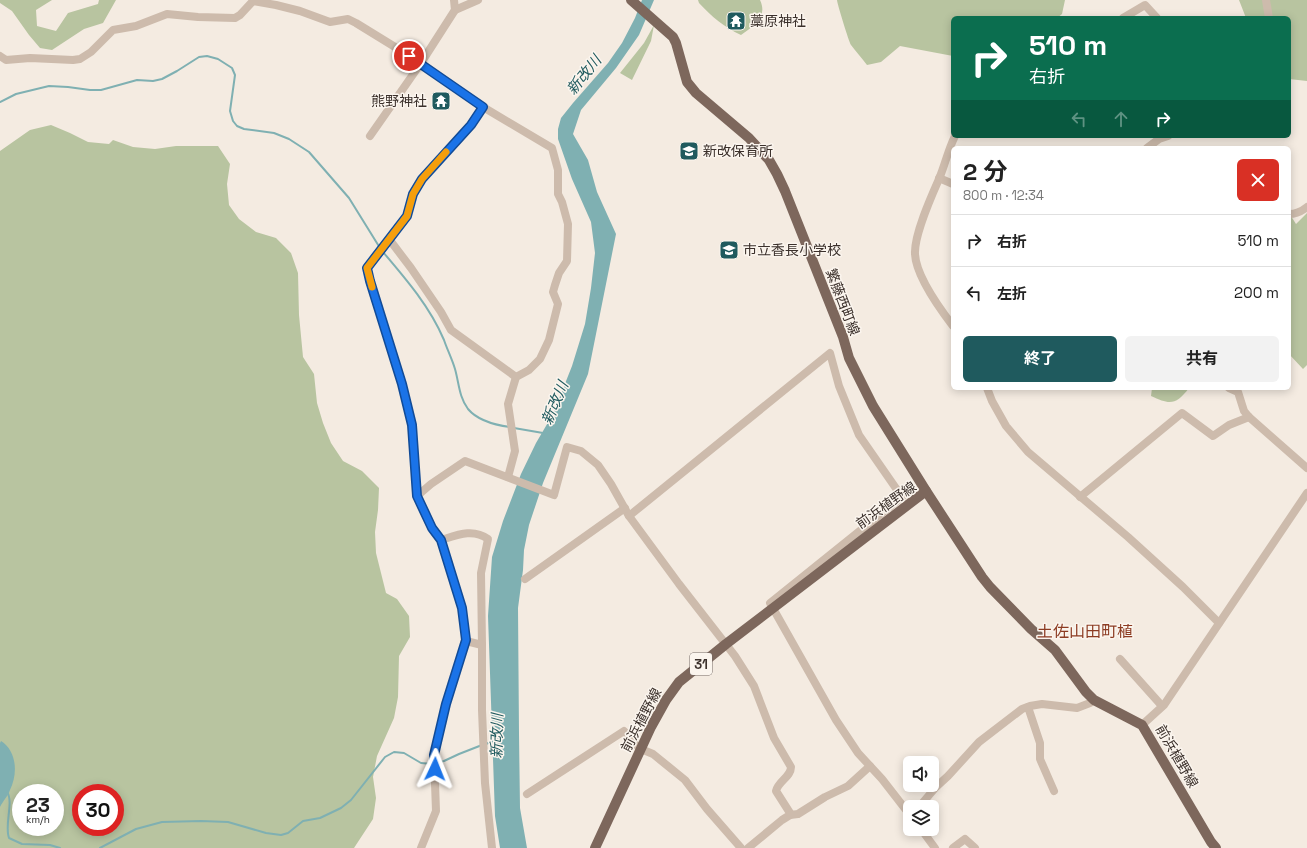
<!DOCTYPE html>
<html lang="ja">
<meta charset="utf-8">
<style>
:root{--surface:#fff;--page:#f2f2f2;--text:#222;--muted:#767676;--line:#e0e0e0;--accent:#1f5a5e}
body{margin:0;font-family:"Space Grotesk","Noto Sans JP",sans-serif;background:var(--page);color:var(--text);height:100vh;display:flex;flex-direction:column;font-size:15px;white-space:nowrap}
*{box-sizing:border-box;margin:0}
p{font-size:13px;color:var(--muted)}
.icon{flex:none;width:22px;height:22px;fill:none;stroke:currentColor;stroke-width:2;stroke-linecap:round;stroke-linejoin:round}
.map{position:relative;flex:1;overflow:hidden}
.side{position:absolute;left:951px;top:146px;width:340px;height:244px;display:flex;flex-direction:column;background:var(--surface);border-radius:6px;box-shadow:0 2px 10px #0003}
.side>*{flex:none}
.banner{position:absolute;left:951px;top:16px;width:340px;height:122px;border-radius:6px;box-shadow:0 2px 10px #0003;background:#0b6e4f;color:#fff;overflow:hidden}
.controls{position:absolute;left:903px;top:756px;display:grid;gap:8px}
.controls a{display:grid;place-items:center;width:36px;height:36px;border-radius:6px;background:var(--surface);box-shadow:0 2px 10px #0003;font-size:20px}
.speed{position:absolute;left:12px;top:784px;display:flex;gap:8px;font-size:20px;font-weight:700;text-align:center}
.speed>*{display:grid;place-content:center;width:52px;height:52px;border-radius:50%;background:var(--surface);box-shadow:0 2px 10px #0003;line-height:1}
.speed small{font-size:10px;font-weight:400}
.speed .limit{border:6px solid #d22;background:#fff;color:#111}
.pin{position:absolute;display:grid;place-items:center;width:34px;height:34px;color:#fff;margin:-17px;border:2px solid #fff;border-radius:50%;box-shadow:0 1px 4px #0007}
.me{position:absolute;width:44px;margin:-22px;rotate:2deg;stroke-linejoin:round;filter:drop-shadow(0 0 3px #0008)}
.turn{display:flex;align-items:center;gap:14px;height:84px;padding:0 12px;font-size:18px}
.turn .icon{width:52px;height:52px;stroke-width:2.5}
.turn b{display:block;font-size:28px;line-height:34px}
.lanes{display:flex;align-items:center;height:38px;padding:0 12px;background:#0003;justify-content:center;gap:20px;direction:ltr}
.lanes .off{opacity:.35}
.round{display:grid;place-items:center;flex:none;width:42px;height:42px;border-radius:6px;background:var(--page)}
.headline{display:flex;align-items:center;justify-content:space-between;height:68px;padding:0 12px}
h1{font-size:24px;font-weight:700;line-height:30px}
.button{display:flex;gap:8px;margin-top:auto;padding:8px 12px}
.button a{flex:1;height:46px;border-radius:6px;background:var(--accent);color:#fff;font-size:16px;font-weight:700;line-height:46px;text-align:center}
.button a+a{background:var(--page);color:var(--text)}
ul{padding:0;list-style:none}
li{display:flex;align-items:center;gap:12px;height:52px;padding:0 12px;border-top:1px solid var(--line)}
li div{flex:1}
li b{display:block;font-size:15px}
li em{font-style:normal}
.map>svg:first-child{display:block}
.green{fill:#b8c4a0;fill-rule:evenodd}
.water{fill:#7fb0b2}
.lines{fill:none;stroke-linecap:round;stroke-linejoin:round}
.stream{stroke:#7fb0b2;stroke-width:2}
.minor{stroke:#cdbbac;stroke-width:8}
.major{stroke:#7d675c;stroke-width:10}
.route-casing{stroke:#114b97;stroke-width:10}
.route{stroke:#1a73e8;stroke-width:7}
.slow{stroke:#f59e0b;stroke-width:7}
.labels{text-anchor:middle;stroke-width:3;stroke-linejoin:round;paint-order:stroke}
.shield{fill:#fbf5ee;stroke:#756b66;stroke-width:1}
.shield-label{font-size:13px;font-weight:bold;fill:#3b302b}
.poi-label{font-size:14px;fill:#3b302b;stroke:#fbf5ee;text-anchor:start}
.street-label{font-size:14px;fill:#3b302b;stroke:#fbf5ee}
.water-label{font-size:15px;font-style:italic;fill:#1f5a5e;stroke:#fbf5ee}
.quarter-label{font-size:16px;fill:#8c3b22;stroke:#fbf5ee}
</style>
<div class="map">
<svg width="1307" height="848" viewBox="0 0 1307 848">
<rect width="100%" height="100%" fill="#f4ebe1"/>
<g class="green">
<polygon points="0,0 52,0 36,10 37,26 56,31 68,13 98,4 99,0 116,0 103,23 84,29 52,50 40,48 29,35 12,11 0,3"/>
<path d="M698,0H760C768,17 754,26 741,35C724,27 712,17 699,3Z"/>
<path d="M837,0H1065L1062,14L1057,18H953V56L900,46L881,62L867,65C862,58 856,52 851,45C849,42 837,3 837,0Z"/>
<polygon points="1239,0 1307,0 1307,81 1289,79 1289,18 1246,18"/>
<polygon points="654,25 651,41 632,80 620,73 644,43"/>
<path d="M51,125L70,133L88,142L109,144L113,140L133,147L155,149L176,146H218L230,164L227,184L229,205L239,219L256,232L276,238L291,253L298,273L299,315L303,357L314,374L317,403L323,423L331,443L343,461L362,471L379,488L378,510L375,532L376,553L386,593L397,599L409,616L410,637L399,656L398,697L394,718L377,756L373,777L376,798L373,819L354,848H0V151L30,130ZM21,793H55V827H21ZM81,793H115V827H81Z"/>
<polygon points="1289,213 1296,224 1307,213 1307,365 1303,369 1289,354"/>
<path d="M1152,388H1189C1176,405 1170,405 1151,396Z"/>
</g>
<g class="water">
<polygon points="642,0 654,0 639,35 616,68 581,110 573,134 588,160 597,192 616,234 588,374 543,483 529,525 524,550 523,570 518,608 519,734 520,808 527,848 500,848 495,816 488,616 492,557 503,521 521,474 536,443 553,414 572,366 585,324 591,288 595,253 591,222 572,179 558,139 558,129 561,118 573,103 608,63 622,43 635,18"/>
<path d="M1,741C17,751 18,774 10,790C8,796 3,801 0,807V743Z"/>
</g>
<g class="lines">
<g class="stream">
<polyline points="0,102 16,94 49,86 68,87 90,90 101,90 137,80 153,81 162,79 177,71 199,57 207,56 218,59 232,68 235,75 230,111 233,121 237,126 244,129 274,133 289,139 309,152 349,198 380,248"/>
<path d="M383,252C406,279 430,307 444,340C447,349 452,359 455,369C459,383 459,397 468,409C478,421 495,425 510,427"/>
<polyline points="514,428 543,433"/>
<polyline points="486,744 495,740"/>
<polyline points="436,763 444,761 459,754 482,745"/>
<path d="M7,792C14,802 4,825 9,838L22,844L50,845L60,848"/>
<polyline points="100,848 136,829 162,822 201,821 228,822 266,833 281,835 288,833 303,821 320,818 341,808 351,800 385,757 394,752 404,753 421,763 432,764"/>
</g>
<g class="minor">
<polyline points="1266,0 1269,18"/>
<polyline points="455,10 478,0"/>
<polyline points="1123,18 1145,5 1157,18"/>
<polyline points="0,56 6,60 30,58 73,60 80,59 91,52 113,30 136,26 167,14 198,17 235,18 240,15 253,1 276,5 300,11 330,22 348,19 356,23 421,63 483,107 552,148 558,170 558,194 562,202 568,224 567,261 559,273 555,285 553,292 558,304 549,340 540,359 529,370 516,377 508,404 515,451 508,477"/>
<polyline points="370,136 421,63 455,10 454,0"/>
<polyline points="1147,148 1159,139 1168,136"/>
<polyline points="939,178 953,184"/>
<path d="M1289,214C1295,214 1302,211 1307,207"/>
<polyline points="389,239 411,268 441,312 451,330 516,377"/>
<path d="M953,326C940,309 916,276 915,254C914,235 931,197 939,179C945,165 948,150 955,136"/>
<polyline points="987,388 992,401 1006,426 1028,452 1128,537 1183,587 1219,623"/>
<polyline points="1229,388 1238,392 1244,411 1249,417 1307,468"/>
<path d="M417,496L431,484L465,461L554,495L567,447L581,451L598,465L611,484L629,516L679,584L735,656L754,686L774,738L791,767C791,777 778,781 776,791L790,813V815L782,820L748,848"/>
<polyline points="1080,497 1182,413 1213,436 1229,425 1249,417"/>
<polyline points="629,516 830,353 839,386 859,435 902,497 770,603 836,720 858,753 882,779 910,815"/>
<path d="M441,540C457,535 473,528 488,539L481,573L482,645"/>
<polyline points="525,579 625,508"/>
<polyline points="466,641 482,645 482,710 485,783 492,848"/>
<polyline points="1120,659 1162,706"/>
<polyline points="1028,707 1040,743 1040,759 1054,791"/>
<polyline points="1142,725 1164,705 1307,493"/>
<polyline points="527,794 624,731 636,745 641,749 653,754 685,780 707,809 741,848"/>
<polyline points="919,807 936,787 948,776 979,742 1022,709 1030,706 1042,704 1077,708 1090,703 1094,700"/>
<polyline points="790,815 798,814 825,797 848,786 870,766"/>
<polyline points="921,829 935,848"/>
<polyline points="421,848 436,811 434,755 446,705 466,641 462,608 441,540 432,528 417,496 412,425 402,384 370,281 367,268 407,216 413,195 422,179 471,125 483,107"/>
<polyline points="953,848 965,839 975,848"/>
</g>
<g class="major">
<polyline points="631,0 673,37 676,43 687,82 696,93 749,138 769,160 777,174 785,191 843,337 849,358 873,406 926,491 982,577 990,587 1031,629 1055,650 1086,692 1094,700 1142,725 1211,842 1216,848"/>
<polyline points="595,848 651,727 666,700 679,682 726,644 926,491"/>
</g>
</g>
<g class="lines">
<g class="route-casing">
<polyline id="route" points="409,56 483,107 471,125 422,179 413,194 407,216 367,268 370,281 402,384 412,425 417,496 432,528 441,540 462,608 466,640 446,704 434,755 435,769"/>
</g>
<use href="#route" class="route"/>
<polyline class="slow" points="372,287 367,268 407,216 413,194 422,179 446,152"/>
</g>
<defs>
<g id="temple-square" transform="scale(1)"><rect x="-9" y="-9" width="18" height="18" rx="4" fill="#1f5a5e" stroke="#fbf5ee"/><path d="M0-6L5-2H3V0L6.5 2.5H4V6H1.5V3h-3V6H-4V2.5H-6.5L-3 0V-2H-5Z" fill="#fff"/></g>
<g id="school-square" transform="scale(1)"><rect x="-9" y="-9" width="18" height="18" rx="4" fill="#1f5a5e" stroke="#fbf5ee"/><path d="M0-5L7-2L0 1L-7-2ZM-4 1L0 2.5L4 1V4Q0 6-4 4Z" fill="#fff"/></g>
</defs>
<g fill-rule="evenodd">
<use href="#temple-square" x="736" y="21"/>
<use href="#temple-square" x="441" y="101"/>
<use href="#school-square" x="689" y="151"/>
<use href="#school-square" x="729" y="250"/>
</g>
<g class="labels">
<rect class="shield" x="690" y="653" width="22" height="22" rx="3"/>
<g class="shield-label">
<text x="701" y="669">31</text>
</g>
<g class="poi-label">
<text x="750" y="26">藁原神社</text>
<text x="427" y="106" text-anchor="end">熊野神社</text>
<text x="703" y="156">新改保育所</text>
<text x="743" y="255">市立香長小学校</text>
</g>
<g class="street-label">
<text transform="translate(843 302) rotate(69)" y="5">繁藤西町線</text>
<text transform="translate(886 505) rotate(-35)" y="5">前浜植野線</text>
<text transform="translate(641 720) rotate(-62)" y="5">前浜植野線</text>
<text transform="translate(1177 756) rotate(60)" y="5">前浜植野線</text>
</g>
<g class="water-label">
<text transform="translate(584 75) rotate(-51)" y="5">新改川</text>
<text transform="translate(555 403) rotate(-67)" y="5">新改川</text>
<text transform="translate(497 736) rotate(-89)" y="5">新改川</text>
</g>
<g class="quarter-label">
<text x="1085" y="637">土佐山田町植</text>
</g>
</g>
</svg>
<div class="controls">
<a><svg class="icon" aria-label="sound" viewBox="0 0 24 24"><path d="M4 9h4l5-4v14l-5-4H4zM17 9q2 3 0 6"/></svg></a>
<a><svg class="icon" aria-label="layers" viewBox="0 0 24 24"><path d="M12 4l9 5-9 5-9-5zM3 14l9 5 9-5"/></svg></a>
</div>
<div class="speed"><div>23<small>km/h</small></div><div class="limit">30</div></div>
<div class="pin" style="left:409px;top:56px;background:#d93025"><svg class="icon" aria-label="arrive" viewBox="0 0 24 24"><path d="M6 21V4h12l-3 4 3 4H6"/></svg></div>
<svg class="me" style="left:435px;top:769px" viewBox="-20 -20 40 40"><path d="M0-17L14 15 0 8-14 15z" fill="#1a73e8" stroke="#fff" stroke-width="4"/></svg>
<div class="banner">
<div class="turn"><svg class="icon" aria-label="right" viewBox="0 0 24 24"><path d="M7 20v-9h11M14 6l5 5-5 5"/></svg><div><b>510 m</b>右折</div></div>
<div class="lanes"><svg class="icon off" aria-label="left" viewBox="0 0 24 24"><path d="M17 20v-9H6M10 6l-5 5 5 5"/></svg><svg class="icon off" aria-label="ahead" viewBox="0 0 24 24"><path d="M12 20V5M6 11l6-6 6 6"/></svg><svg class="icon" aria-label="right" viewBox="0 0 24 24"><path d="M7 20v-9h11M14 6l5 5-5 5"/></svg></div>
</div>
<section class="side">
<div class="headline"><div><h1>2 分</h1><p>800 m · 12:34</p></div><a class="round" style="background:#d93025;color:#fff"><svg class="icon" aria-label="close" viewBox="0 0 24 24"><path d="M6 6l12 12M18 6L6 18"/></svg></a></div>
<ul>
<li><svg class="icon" aria-label="right" viewBox="0 0 24 24"><path d="M7 20v-9h11M14 6l5 5-5 5"/></svg><div><b>右折</b></div><em>510 m</em></li>
<li><svg class="icon" aria-label="left" viewBox="0 0 24 24"><path d="M17 20v-9H6M10 6l-5 5 5 5"/></svg><div><b>左折</b></div><em>200 m</em></li>
</ul>
<div class="button"><a>終了</a><a>共有</a></div>
</section>
</div>
